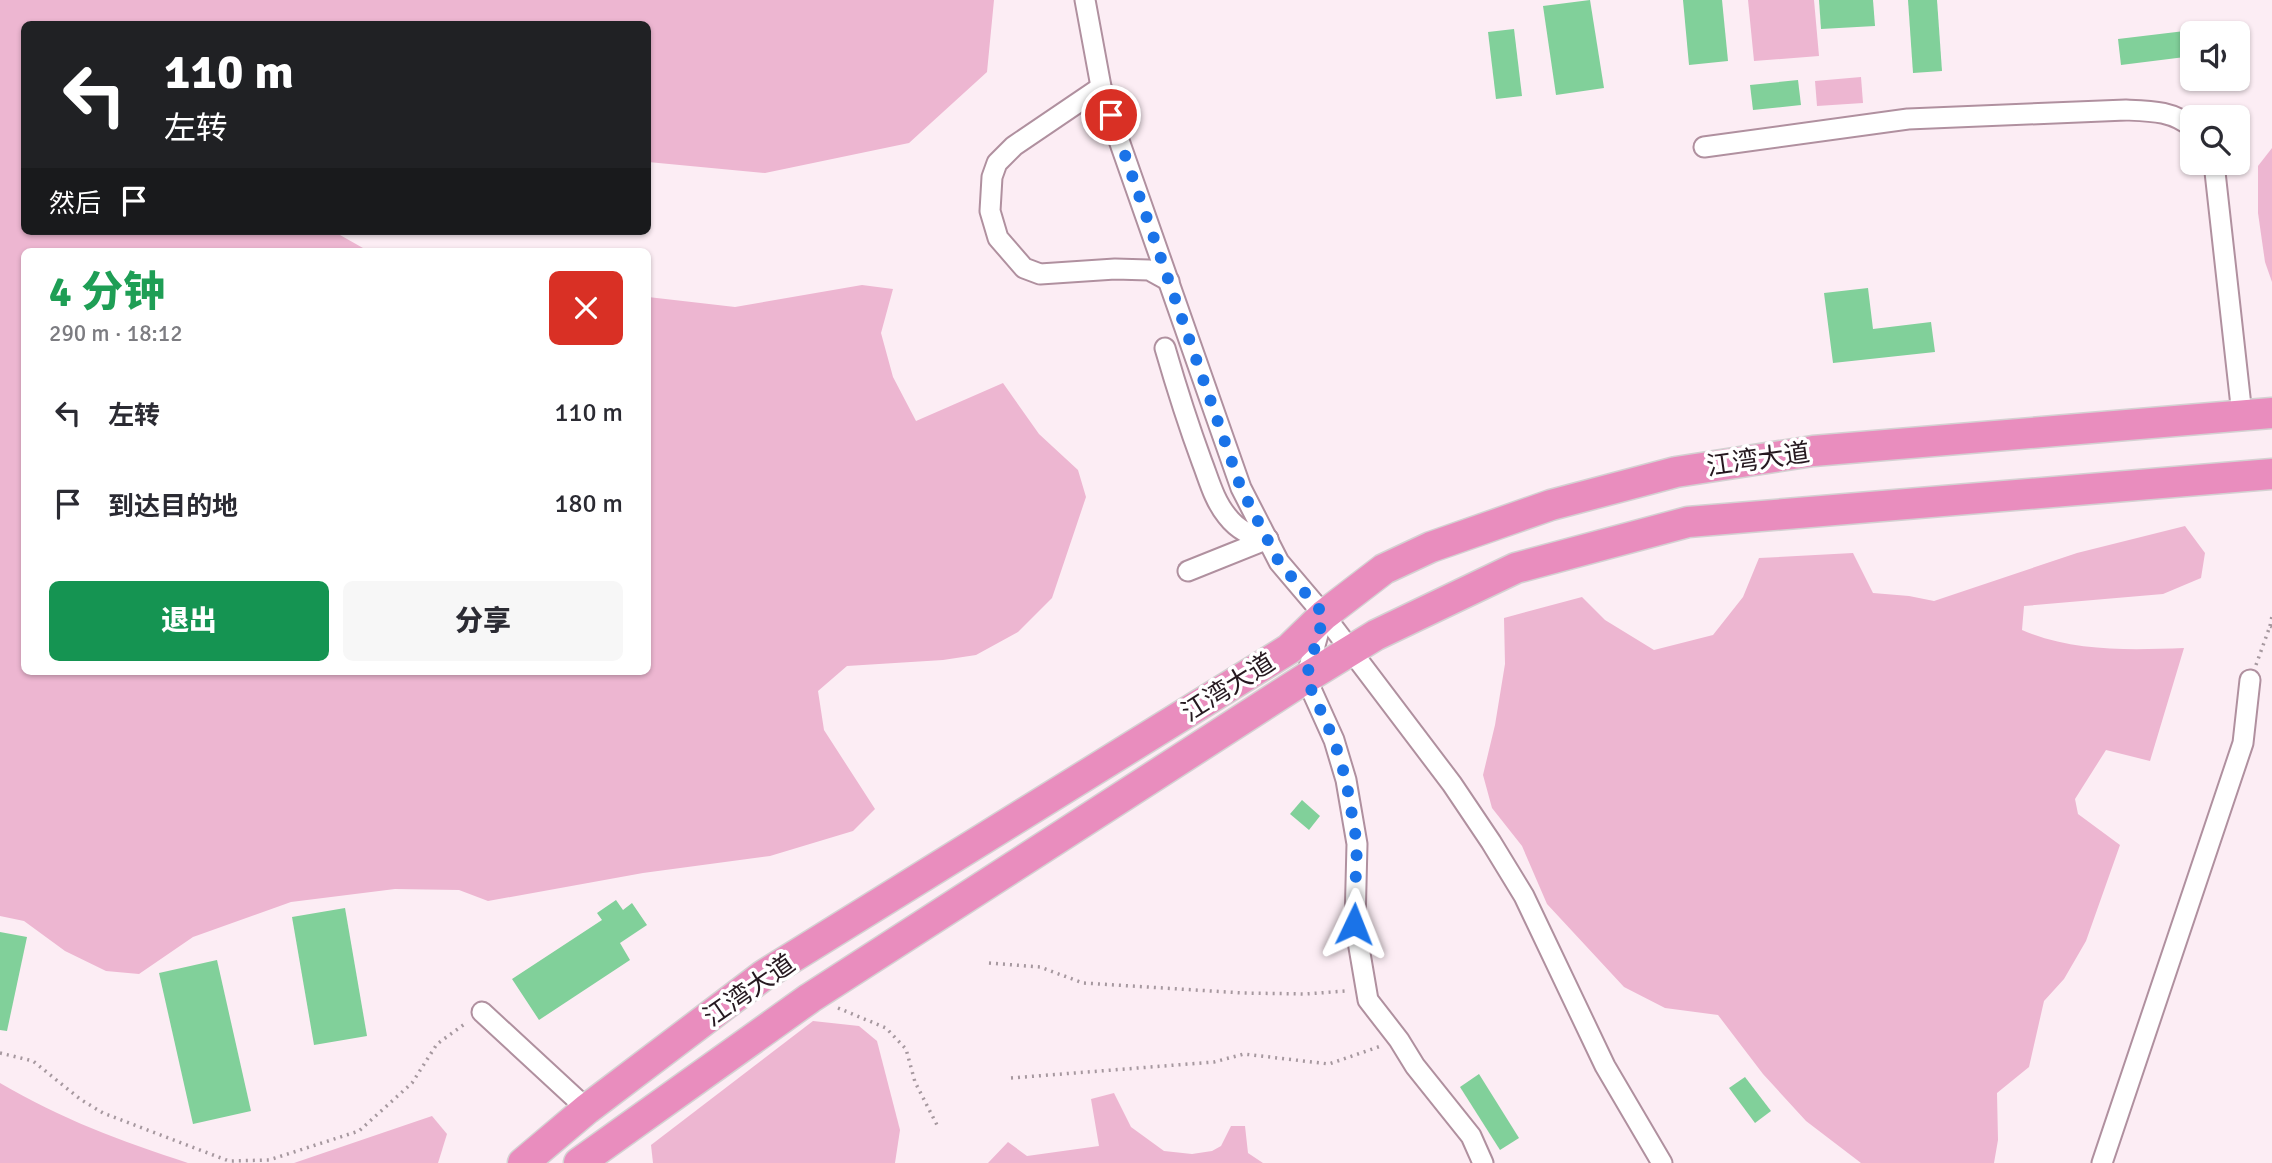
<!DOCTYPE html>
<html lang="zh">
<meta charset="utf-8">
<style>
:root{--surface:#fff;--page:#f7f7f7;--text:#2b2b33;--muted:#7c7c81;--accent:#159452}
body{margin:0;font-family:Signika,"Noto Sans SC",sans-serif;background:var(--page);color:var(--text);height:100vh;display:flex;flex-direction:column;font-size:26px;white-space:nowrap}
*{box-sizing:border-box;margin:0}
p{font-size:23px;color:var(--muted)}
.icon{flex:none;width:38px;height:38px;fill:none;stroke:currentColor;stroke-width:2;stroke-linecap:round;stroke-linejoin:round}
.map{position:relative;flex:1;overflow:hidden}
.panel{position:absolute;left:21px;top:248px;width:630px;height:427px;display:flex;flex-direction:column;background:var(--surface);border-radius:10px;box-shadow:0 2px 5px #0004}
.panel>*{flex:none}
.guide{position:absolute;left:21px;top:21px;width:630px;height:214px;border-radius:10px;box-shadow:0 2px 5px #0004;background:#202124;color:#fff;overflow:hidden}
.buttons{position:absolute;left:2180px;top:21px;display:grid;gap:14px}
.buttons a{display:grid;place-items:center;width:70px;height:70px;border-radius:10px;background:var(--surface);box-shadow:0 2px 5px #0004;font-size:35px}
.pin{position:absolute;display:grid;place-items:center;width:60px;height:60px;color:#fff;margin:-30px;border:4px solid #fff;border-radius:50%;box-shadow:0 2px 7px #0007}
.me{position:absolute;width:77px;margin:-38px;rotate:2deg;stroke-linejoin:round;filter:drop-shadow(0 0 5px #0008)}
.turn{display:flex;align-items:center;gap:24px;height:147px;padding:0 28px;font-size:32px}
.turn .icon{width:91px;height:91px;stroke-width:2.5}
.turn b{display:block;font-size:49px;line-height:60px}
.then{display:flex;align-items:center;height:66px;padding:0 28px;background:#0003;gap:14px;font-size:26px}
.round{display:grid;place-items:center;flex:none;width:74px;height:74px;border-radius:10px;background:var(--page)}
.overview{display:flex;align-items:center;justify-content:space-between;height:119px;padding:0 28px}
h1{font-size:42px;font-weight:800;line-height:52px;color:#1e9e55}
.primary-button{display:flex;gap:14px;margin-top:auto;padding:14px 28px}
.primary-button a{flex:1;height:80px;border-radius:10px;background:var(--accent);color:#fff;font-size:28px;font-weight:800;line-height:80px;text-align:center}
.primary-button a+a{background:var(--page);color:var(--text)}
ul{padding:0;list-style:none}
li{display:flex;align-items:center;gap:21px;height:91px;padding:0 28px}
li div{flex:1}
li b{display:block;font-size:26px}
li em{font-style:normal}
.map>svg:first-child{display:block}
.green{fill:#edb6d1}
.building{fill:#81d09a}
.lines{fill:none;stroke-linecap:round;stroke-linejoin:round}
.minor-casing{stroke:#b0909f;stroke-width:23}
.highway-casing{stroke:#d4d1d2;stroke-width:33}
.path{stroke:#a6989f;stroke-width:3.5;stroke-dasharray:2 5;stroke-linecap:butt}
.minor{stroke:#fff;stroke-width:19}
.highway{stroke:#e98dbe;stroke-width:30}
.route{stroke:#1a73e8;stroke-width:12;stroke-dasharray:0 21.6}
.labels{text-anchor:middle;stroke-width:7;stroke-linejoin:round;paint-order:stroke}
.street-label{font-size:26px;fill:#261920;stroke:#fff}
</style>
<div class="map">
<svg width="2272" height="1163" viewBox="0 0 2272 1163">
<rect width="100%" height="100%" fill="#fcedf4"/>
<g class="green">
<polygon points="0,0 994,0 987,72 909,143 765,173 648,162 648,24 24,24 24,231 341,231 340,235 370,252 24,252 24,672 648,672 648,297 735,307 862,285 893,289 881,333 893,377 916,421 1003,383 1039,434 1078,470 1086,497 1052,598 1018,632 976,655 943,660 847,666 818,691 824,730 875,809 853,831 770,856 643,873 488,901 459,890 395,889 291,902 193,937 139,974 106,971 65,951 24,921 0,916"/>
<polygon points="1748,0 1814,0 1819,56 1754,61"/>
<polygon points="1861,77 1863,103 1817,106 1815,81"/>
<polygon points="2272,148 2272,282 2265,262 2258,213 2258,166"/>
<path d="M2185,526L2205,553L2201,578L2163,594L2024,606L2022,630C2073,652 2130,650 2184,648L2150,761L2106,750L2075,799L2078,814L2120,845L2086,941L2064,979L2044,1001L2029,1067L1997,1093L1998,1140L1994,1163H1861L1806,1121L1763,1074L1718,1015L1665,1008L1624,987L1547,904L1522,846L1492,808L1483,775L1495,725L1505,664L1504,618L1582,597L1605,620L1654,650L1713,635L1743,597L1759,558L1853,553L1873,593L1909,596L1934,601L2077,553Z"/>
<polygon points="813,1021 859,1026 877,1041 900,1130 895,1163 653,1163 651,1145"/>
<path d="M0,1083C61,1119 121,1141 188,1163H0Z"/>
<polygon points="1114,1093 1131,1127 1164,1151 1192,1154 1212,1151 1221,1146 1231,1126 1245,1126 1248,1153 1263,1163 988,1163 1008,1142 1027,1156 1099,1146 1091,1099"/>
<polygon points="432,1116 447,1134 438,1163 294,1163"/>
</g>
<g class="building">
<polygon points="1590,0 1604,88 1556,95 1543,6"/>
<polygon points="1683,0 1722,0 1728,61 1689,65"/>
<polygon points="1819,0 1873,0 1875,26 1821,29"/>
<polygon points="1908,0 1937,0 1942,71 1913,73"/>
<polygon points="1514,29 1522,96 1496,99 1488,32"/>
<polygon points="2193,30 2193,56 2121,65 2118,39"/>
<polygon points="1798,80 1801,105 1753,110 1750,85"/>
<polygon points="1868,288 1873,329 1931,322 1935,352 1833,363 1824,293"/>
<polygon points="1302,800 1320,816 1309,830 1290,814"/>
<polygon points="616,900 623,910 632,903 647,925 620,943 630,960 539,1020 512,979 602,920 597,913"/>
<polygon points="345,908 367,1036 314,1045 292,917"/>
<polygon points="0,932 27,937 7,1031 0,1030"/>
<polygon points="217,960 251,1111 193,1124 159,973"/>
<polygon points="1479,1074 1519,1138 1500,1150 1460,1087"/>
<polygon points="1745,1077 1771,1111 1755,1123 1729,1088"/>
</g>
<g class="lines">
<g class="minor-casing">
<g id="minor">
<polyline points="1085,0 1102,92 1241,488 1279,562 1324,615 1452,784 1491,842 1524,896 1605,1066 1662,1163"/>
<polyline points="1101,87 1014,146 997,163 992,177 990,211 998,238 1024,268 1040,274 1115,269 1149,270 1169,281"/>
<path d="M1704,147L1908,119L2126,110C2152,111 2173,111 2193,128"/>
<polyline points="2214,163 2242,415"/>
<path d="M1165,348C1176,386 1188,424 1202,462C1209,480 1214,500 1227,516C1237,529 1252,537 1268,539"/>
<polyline points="1188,571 1268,539"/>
<polyline points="1322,620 1306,678 1334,740 1346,780 1357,844 1355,924 1368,1000 1399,1040 1415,1066 1471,1136 1483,1163"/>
<polyline points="482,1012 587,1109"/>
<polyline points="2102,1163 2243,743 2250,680"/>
</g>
</g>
<g class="highway-casing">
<g id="highway">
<polyline points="523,1163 587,1109 764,975 1289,649 1324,615 1384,569 1431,547 1551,505 1676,472 1813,451 2272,413"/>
<polyline points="579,1163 810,998 1306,678 1376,635 1516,568 1688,522 2272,474"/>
</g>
</g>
<g class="path">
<polyline points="2270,626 2272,616"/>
<polyline points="2256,665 2270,626 2272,627"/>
<polyline points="989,963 1040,967 1083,983 1243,993 1305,994 1346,991"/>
<polyline points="838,1008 886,1028 906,1049 915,1082 938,1127"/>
<polyline points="0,1053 33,1061 80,1099 103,1113 229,1161 269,1160 359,1131 412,1083 437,1044 466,1023"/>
<polyline points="1011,1078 1214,1062 1244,1054 1329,1064 1381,1046"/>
</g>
<use href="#minor" class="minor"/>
<use href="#highway" class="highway"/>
</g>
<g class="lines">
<polyline class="route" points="1111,115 1241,488 1279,562 1324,615 1306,678 1334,740 1346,780 1357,844 1354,924"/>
</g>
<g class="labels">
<g class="street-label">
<text transform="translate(1758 459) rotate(-8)" y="9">江湾大道</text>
<text transform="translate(1228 687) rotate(-32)" y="9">江湾大道</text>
<text transform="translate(749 990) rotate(-35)" y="9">江湾大道</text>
</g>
</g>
</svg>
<div class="buttons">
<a><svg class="icon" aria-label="sound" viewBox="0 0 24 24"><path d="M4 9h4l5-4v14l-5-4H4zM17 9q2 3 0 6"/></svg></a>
<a><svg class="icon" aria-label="search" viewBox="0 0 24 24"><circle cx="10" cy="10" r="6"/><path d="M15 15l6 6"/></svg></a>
</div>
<div class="pin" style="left:1111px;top:115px;background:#d93025"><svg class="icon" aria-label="arrive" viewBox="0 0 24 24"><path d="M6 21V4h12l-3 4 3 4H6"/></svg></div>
<svg class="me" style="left:1354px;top:924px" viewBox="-20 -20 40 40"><path d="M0-17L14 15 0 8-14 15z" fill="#1a73e8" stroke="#fff" stroke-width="4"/></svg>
<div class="guide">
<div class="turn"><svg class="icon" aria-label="left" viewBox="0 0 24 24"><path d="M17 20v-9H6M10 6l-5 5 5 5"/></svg><div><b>110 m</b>左转</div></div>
<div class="then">然后<svg class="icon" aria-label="arrive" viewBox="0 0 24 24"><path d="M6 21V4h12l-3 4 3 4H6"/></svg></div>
</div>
<section class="panel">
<div class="overview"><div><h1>4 分钟</h1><p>290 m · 18:12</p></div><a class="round" style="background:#d93025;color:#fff"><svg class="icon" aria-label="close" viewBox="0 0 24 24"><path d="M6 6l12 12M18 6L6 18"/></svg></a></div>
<ul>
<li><svg class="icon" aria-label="left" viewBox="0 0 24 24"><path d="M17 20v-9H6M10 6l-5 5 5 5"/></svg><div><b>左转</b></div><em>110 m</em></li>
<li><svg class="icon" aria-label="arrive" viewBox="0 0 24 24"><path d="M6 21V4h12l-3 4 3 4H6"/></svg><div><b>到达目的地</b></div><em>180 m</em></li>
</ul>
<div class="primary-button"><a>退出</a><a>分享</a></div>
</section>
</div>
